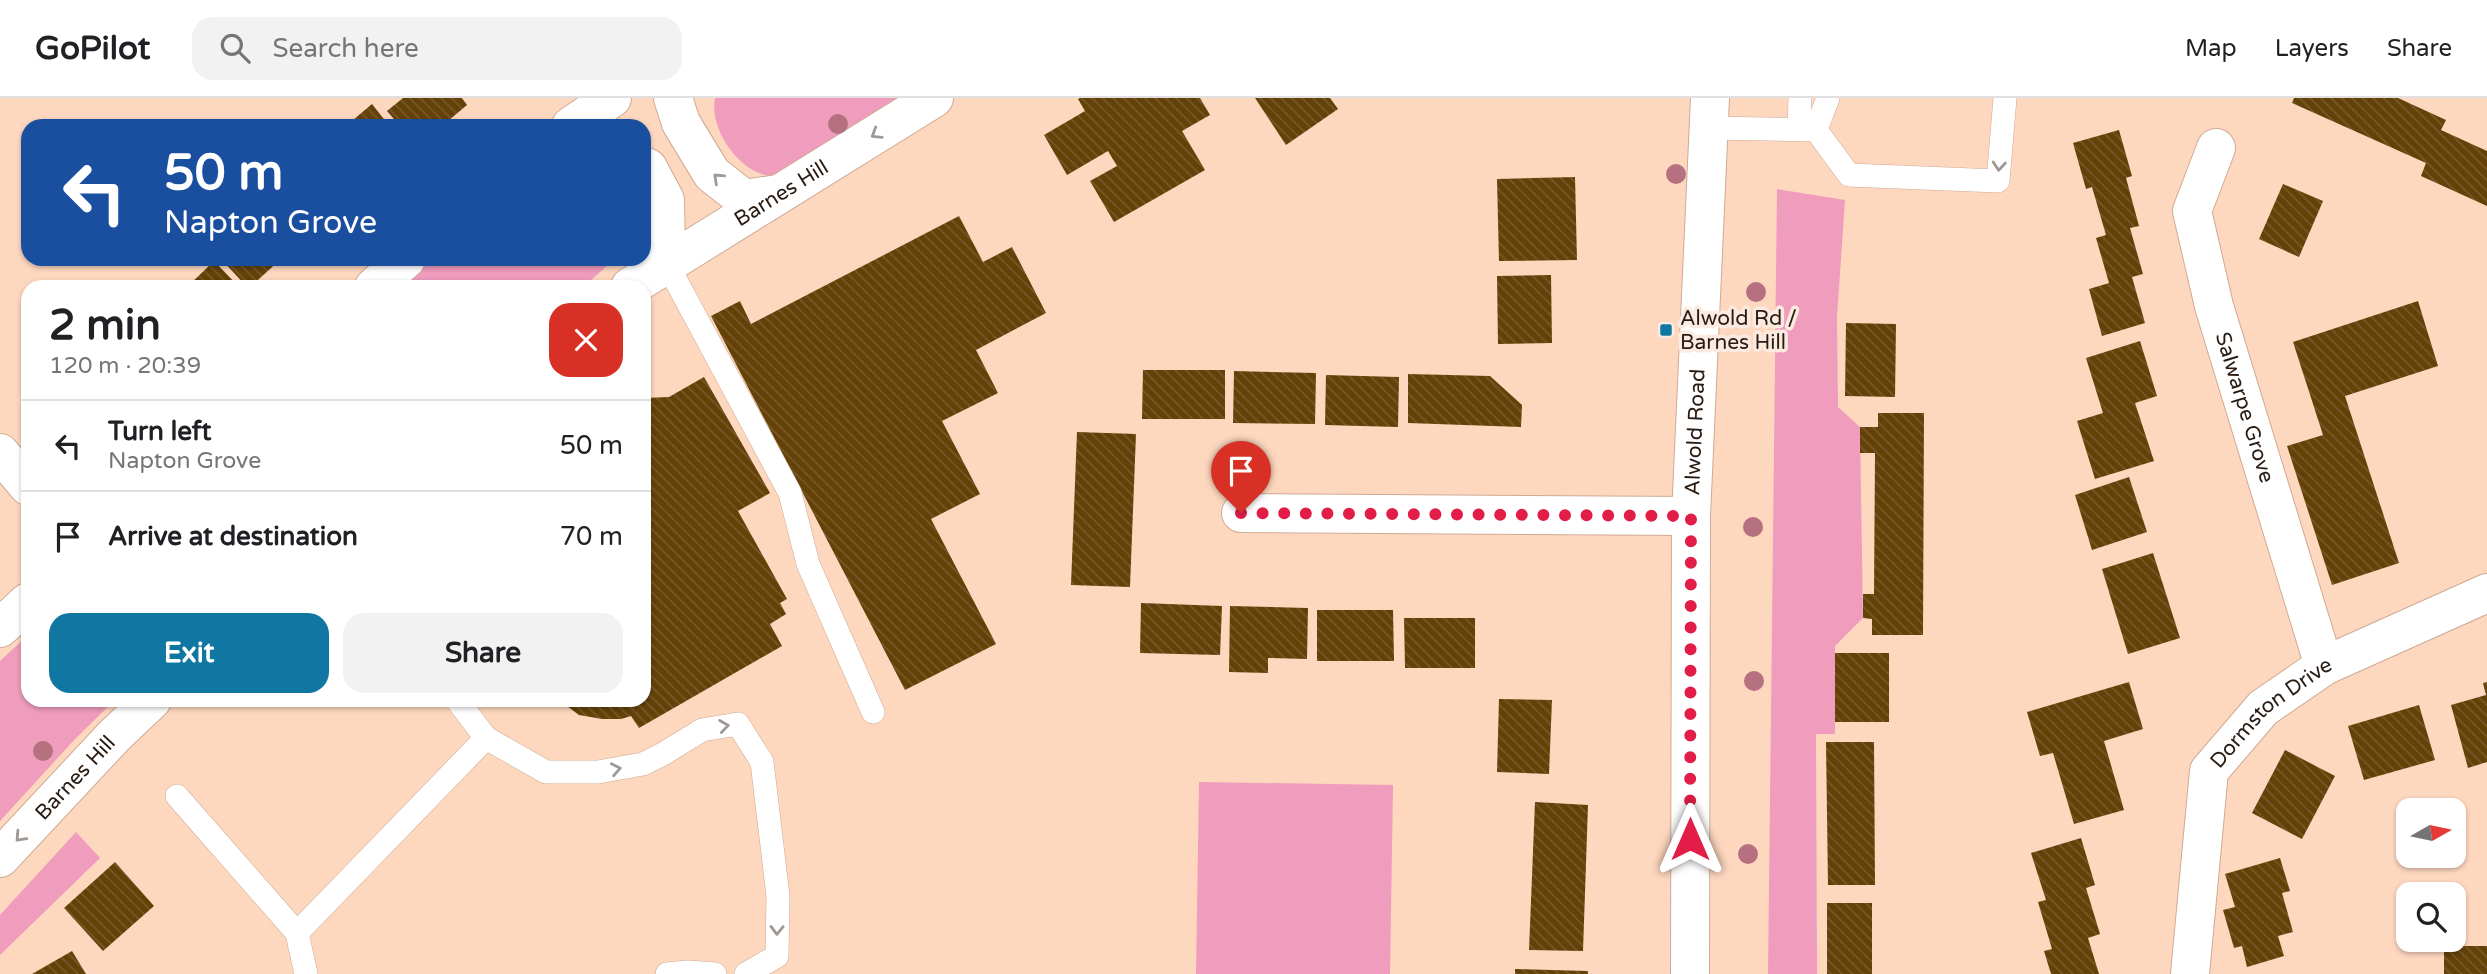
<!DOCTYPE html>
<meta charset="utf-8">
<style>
:root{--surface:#fff;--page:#f2f2f2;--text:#202124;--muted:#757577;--line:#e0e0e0;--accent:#1077a2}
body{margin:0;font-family:"Varela Round",sans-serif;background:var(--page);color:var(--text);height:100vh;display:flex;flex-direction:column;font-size:26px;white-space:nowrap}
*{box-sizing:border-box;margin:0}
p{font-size:23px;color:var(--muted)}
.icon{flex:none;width:38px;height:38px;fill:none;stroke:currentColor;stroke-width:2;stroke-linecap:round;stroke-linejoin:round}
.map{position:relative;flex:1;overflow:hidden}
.panel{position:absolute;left:21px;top:182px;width:630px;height:427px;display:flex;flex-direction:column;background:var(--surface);border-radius:21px;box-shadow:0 2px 5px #0004}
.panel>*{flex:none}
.top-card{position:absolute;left:21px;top:21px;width:630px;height:147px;border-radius:21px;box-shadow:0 2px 5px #0004;background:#1a4fa0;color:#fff;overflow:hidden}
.needle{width:46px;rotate:81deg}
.tools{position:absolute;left:2396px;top:700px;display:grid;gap:14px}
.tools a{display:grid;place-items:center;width:70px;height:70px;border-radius:14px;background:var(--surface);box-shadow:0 2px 5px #0004;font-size:35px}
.pin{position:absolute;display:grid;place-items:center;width:60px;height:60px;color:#fff;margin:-72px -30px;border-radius:50% 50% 50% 0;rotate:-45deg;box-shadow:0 0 7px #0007}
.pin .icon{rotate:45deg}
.me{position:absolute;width:77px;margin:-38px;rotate:0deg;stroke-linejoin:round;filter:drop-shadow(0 0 5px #0008)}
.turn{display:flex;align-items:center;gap:24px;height:147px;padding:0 28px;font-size:32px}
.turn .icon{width:91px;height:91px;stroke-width:2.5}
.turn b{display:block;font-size:49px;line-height:60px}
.round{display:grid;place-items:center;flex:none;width:74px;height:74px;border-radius:21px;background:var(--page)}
.headline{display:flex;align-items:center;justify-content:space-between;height:119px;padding:0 28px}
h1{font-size:42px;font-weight:700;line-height:52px}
.button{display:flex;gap:14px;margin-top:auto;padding:14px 28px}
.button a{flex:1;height:80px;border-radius:21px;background:var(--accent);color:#fff;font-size:28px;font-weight:700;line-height:80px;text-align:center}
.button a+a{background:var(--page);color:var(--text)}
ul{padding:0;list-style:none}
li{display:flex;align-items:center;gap:21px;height:91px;padding:0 28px;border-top:2px solid var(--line)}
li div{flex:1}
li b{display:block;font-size:26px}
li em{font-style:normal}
header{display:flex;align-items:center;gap:42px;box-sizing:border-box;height:98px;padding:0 35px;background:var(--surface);border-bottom:2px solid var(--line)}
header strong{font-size:33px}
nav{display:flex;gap:38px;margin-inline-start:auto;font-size:24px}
.search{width:490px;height:63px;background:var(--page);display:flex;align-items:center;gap:18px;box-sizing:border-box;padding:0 24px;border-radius:21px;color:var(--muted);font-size:26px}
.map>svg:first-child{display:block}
.green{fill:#ef9cbd}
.building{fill:url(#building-back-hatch)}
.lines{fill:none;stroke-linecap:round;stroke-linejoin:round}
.lane-casing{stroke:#cfaa93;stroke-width:24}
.street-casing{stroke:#cfaa93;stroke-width:40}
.secondary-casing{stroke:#cfaa93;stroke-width:40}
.lane{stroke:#fff;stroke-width:23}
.street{stroke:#fff;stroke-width:38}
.secondary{stroke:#fff;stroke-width:38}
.tree{fill:#b57180}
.oneway{stroke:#9f9894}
.route{stroke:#e11d48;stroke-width:12;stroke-dasharray:0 21.6}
.poi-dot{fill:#1077a2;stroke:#faeae0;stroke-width:2.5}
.labels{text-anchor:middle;stroke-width:7;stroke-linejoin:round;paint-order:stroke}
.street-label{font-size:21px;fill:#291b12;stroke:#faeae0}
.poi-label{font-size:21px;fill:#291b12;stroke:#faeae0;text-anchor:start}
</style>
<header>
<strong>GoPilot</strong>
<div class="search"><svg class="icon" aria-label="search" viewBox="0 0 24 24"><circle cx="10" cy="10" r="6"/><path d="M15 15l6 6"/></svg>Search here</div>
<nav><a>Map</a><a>Layers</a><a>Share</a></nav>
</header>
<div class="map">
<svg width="2487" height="876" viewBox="0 0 2487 876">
<defs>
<pattern id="building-back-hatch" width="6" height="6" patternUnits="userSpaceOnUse" patternTransform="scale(1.75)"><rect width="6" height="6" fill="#644107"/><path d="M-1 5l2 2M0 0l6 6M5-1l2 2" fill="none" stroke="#76592a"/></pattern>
</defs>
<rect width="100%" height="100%" fill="#fed7bf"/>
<g class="green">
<path d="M715,0H909L782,76C776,77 770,79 765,77C736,70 709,29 715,0Z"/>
<polygon points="1777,91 1845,102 1837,219 1838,309 1860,329 1863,520 1835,548 1835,636 1816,636 1817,876 1768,876"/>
<polygon points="432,161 615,161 583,189 402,189"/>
<polygon points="28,537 28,602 115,602 75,641 0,723 0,563"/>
<polygon points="1199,684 1393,687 1390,876 1196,876"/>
<polygon points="76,734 100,760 0,857 0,817"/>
</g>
<g class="building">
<polygon points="403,0 462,0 467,7 442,28 400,28 387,13"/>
<polygon points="1080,0 1200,0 1210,17 1182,33 1205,72 1114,124 1090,83 1117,68 1108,53 1067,77 1044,37 1085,13 1078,1"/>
<polygon points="1255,0 1330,0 1338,11 1286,47"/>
<polygon points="2294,0 2398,0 2446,22 2441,32 2487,53 2487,108 2421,78 2426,65 2292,5"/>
<polygon points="372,6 383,20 391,28 358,28 353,22"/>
<polygon points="2119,32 2132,78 2126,80 2139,128 2130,130 2143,176 2132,179 2145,225 2102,238 2089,191 2109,185 2096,140 2106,137 2092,89 2086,91 2073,45"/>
<polygon points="1575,79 1577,162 1499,163 1497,81"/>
<polygon points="2283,86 2323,103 2299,159 2259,141"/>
<polygon points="959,118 983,164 1012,149 1046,215 976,252 998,295 942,323 980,396 931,421 996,546 905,592 711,218 740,203 751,226"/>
<polygon points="221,161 281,161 250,189 247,189"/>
<polygon points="214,163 239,189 187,189"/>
<polygon points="1551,177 1552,245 1498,246 1497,178"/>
<polygon points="2418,203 2438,268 2345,298 2399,465 2332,487 2287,348 2323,337 2293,244"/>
<polygon points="1846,225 1896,226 1895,299 1845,298"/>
<polygon points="2140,243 2157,298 2135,305 2154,363 2095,381 2077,323 2103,315 2086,260"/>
<polygon points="1143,272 1225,272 1225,321 1142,321"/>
<polygon points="1234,273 1316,275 1315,326 1233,325"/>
<polygon points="1408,276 1490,278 1522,307 1521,329 1408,325"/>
<polygon points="1326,277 1399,279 1398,329 1325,327"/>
<polygon points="704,279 770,395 738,413 787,501 780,505 786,516 770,526 782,548 639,630 631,618 621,621 602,621 579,617 559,602 644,602 644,300 669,299"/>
<polygon points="1878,315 1924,315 1923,537 1872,537 1872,521 1863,520 1863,496 1874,496 1875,355 1860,355 1860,329 1878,329"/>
<polygon points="1077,334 1136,336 1130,489 1071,487"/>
<polygon points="2129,379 2147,434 2092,452 2075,397"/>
<polygon points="2153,455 2180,540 2128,556 2102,471"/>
<polygon points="1141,505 1222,508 1220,557 1140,555"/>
<polygon points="1230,508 1308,510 1307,561 1268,560 1268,575 1229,574"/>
<polygon points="1317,512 1393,512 1394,563 1317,563"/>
<polygon points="1404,520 1475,520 1475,570 1405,570"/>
<rect x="1835" y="555" width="54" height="69"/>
<polygon points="2129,584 2143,631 2104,643 2124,712 2074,726 2053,655 2040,658 2027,614"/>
<polygon points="2487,584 2487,664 2468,670 2451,607 2486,597 2483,585"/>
<polygon points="1499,601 1552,602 1549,676 1497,674"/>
<polygon points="2419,607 2435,662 2364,682 2348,628"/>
<polygon points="1826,644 1874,644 1875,787 1828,787"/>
<polygon points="2285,652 2335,678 2302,741 2252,715"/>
<polygon points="1535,704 1588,707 1583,853 1529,852"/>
<polygon points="2081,740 2095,787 2086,790 2100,836 2088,840 2099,876 2051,876 2044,853 2052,851 2038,804 2046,802 2031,755"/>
<polygon points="2280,760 2290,793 2282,795 2293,834 2278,838 2284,858 2247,869 2242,848 2234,850 2223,812 2235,809 2225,776"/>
<polygon points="115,764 154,808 103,853 64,810"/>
<rect x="1827" y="805" width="45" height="71"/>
<rect x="2444" y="848" width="43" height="28"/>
<polygon points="72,853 86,876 32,876"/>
<polygon points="1515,871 1588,873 1588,876 1515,876"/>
</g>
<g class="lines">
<g class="lane-casing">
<g id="lane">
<polyline points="1708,30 1816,32"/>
<polyline points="1799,31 1800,0"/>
<polyline points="1816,32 1849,77 1998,83 2005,0"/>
<polyline points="1816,32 1828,0"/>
<polyline points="667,166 790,395 808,466 873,614"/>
<polyline points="457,602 486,640 546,674 598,674 643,666 663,656 702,632 738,626 762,664 778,798 777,858 746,876"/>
<polyline points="177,698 297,835 306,876"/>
<polyline points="297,835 486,640"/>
<polyline points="667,876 688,874 715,876"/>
</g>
</g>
<g class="street-casing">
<g id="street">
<path id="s1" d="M2216,50L2192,113L2214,208L2324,568"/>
<polyline points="0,355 28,388"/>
<polyline points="1241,415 1691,418"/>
<path id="s2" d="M2190,876L2209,673L2263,610L2324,568L2487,495"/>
</g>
</g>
<g class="secondary-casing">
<g id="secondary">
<polyline points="673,0 681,25 712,76 744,101 778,96"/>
<polyline points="571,28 612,0"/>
<polyline points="644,68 648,70 665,102 666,151 660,171"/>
<polyline points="374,189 406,161"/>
<path id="s3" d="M630,189L934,0"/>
<polyline points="0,530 28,504"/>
<path id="s4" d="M0,760L114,638L152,602"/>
<path id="s5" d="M1690,876L1691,418L1710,0"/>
</g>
</g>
<use href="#lane" class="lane"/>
<use href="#street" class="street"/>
<use href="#secondary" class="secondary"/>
</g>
<g class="tree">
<circle cx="838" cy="26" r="10"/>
<circle cx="1676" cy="76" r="10"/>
<circle cx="1756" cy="194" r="10"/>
<circle cx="1753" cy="429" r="10"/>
<circle cx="1754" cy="583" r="10"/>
<circle cx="43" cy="653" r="10"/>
<circle cx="1748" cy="756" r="10"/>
</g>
<defs><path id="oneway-chevron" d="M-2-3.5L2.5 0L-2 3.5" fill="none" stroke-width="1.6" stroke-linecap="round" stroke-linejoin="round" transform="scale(1.75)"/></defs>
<g class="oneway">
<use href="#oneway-chevron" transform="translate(876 36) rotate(148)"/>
<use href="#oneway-chevron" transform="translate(1999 68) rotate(95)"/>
<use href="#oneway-chevron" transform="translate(718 80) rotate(-137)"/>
<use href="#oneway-chevron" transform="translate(724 628) rotate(-8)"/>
<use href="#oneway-chevron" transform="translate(616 671) rotate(-11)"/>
<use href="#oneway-chevron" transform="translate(20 739) rotate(133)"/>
<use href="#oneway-chevron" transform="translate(777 832) rotate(91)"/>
</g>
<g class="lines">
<polyline class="route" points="1241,415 1691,418 1690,741"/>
</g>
<rect class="poi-dot" x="1659" y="225" width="14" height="14" rx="3.5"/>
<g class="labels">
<g class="street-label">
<text dy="7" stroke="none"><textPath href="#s3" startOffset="178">Barnes Hill</textPath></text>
<text dy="7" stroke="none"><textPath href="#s1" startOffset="271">Salwarpe Grove</textPath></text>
<text dy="7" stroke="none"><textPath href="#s5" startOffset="542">Alwold Road</textPath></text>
<text dy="7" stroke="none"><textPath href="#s2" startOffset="290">Dormston Drive</textPath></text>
<text dy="7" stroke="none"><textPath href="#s4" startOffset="110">Barnes Hill</textPath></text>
</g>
<g class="poi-label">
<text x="1680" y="227">Alwold Rd /<tspan x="1680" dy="24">Barnes Hill</tspan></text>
</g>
</g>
</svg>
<div class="tools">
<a><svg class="needle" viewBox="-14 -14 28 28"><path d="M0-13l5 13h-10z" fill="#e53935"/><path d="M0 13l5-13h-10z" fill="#757577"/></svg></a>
<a><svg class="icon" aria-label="search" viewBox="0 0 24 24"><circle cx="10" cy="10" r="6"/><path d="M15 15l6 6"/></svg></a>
</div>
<div class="pin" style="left:1241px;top:415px;background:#d93025"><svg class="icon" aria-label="arrive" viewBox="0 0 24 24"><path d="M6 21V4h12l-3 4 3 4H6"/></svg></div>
<svg class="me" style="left:1690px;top:741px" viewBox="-20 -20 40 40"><path d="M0-17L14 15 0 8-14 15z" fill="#e11d48" stroke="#fff" stroke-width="4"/></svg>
<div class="top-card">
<div class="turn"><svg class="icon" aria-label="left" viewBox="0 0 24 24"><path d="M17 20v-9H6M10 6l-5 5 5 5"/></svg><div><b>50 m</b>Napton Grove</div></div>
</div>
<section class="panel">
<div class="headline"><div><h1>2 min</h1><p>120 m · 20:39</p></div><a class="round" style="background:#d93025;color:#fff"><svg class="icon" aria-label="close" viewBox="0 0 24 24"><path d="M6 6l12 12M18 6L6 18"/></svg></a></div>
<ul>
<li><svg class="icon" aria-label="left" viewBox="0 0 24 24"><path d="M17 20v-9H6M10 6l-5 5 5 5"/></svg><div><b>Turn left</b><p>Napton Grove</p></div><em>50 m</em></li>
<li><svg class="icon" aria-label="arrive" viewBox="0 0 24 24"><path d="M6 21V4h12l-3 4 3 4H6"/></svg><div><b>Arrive at destination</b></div><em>70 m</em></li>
</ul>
<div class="button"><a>Exit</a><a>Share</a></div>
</section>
</div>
